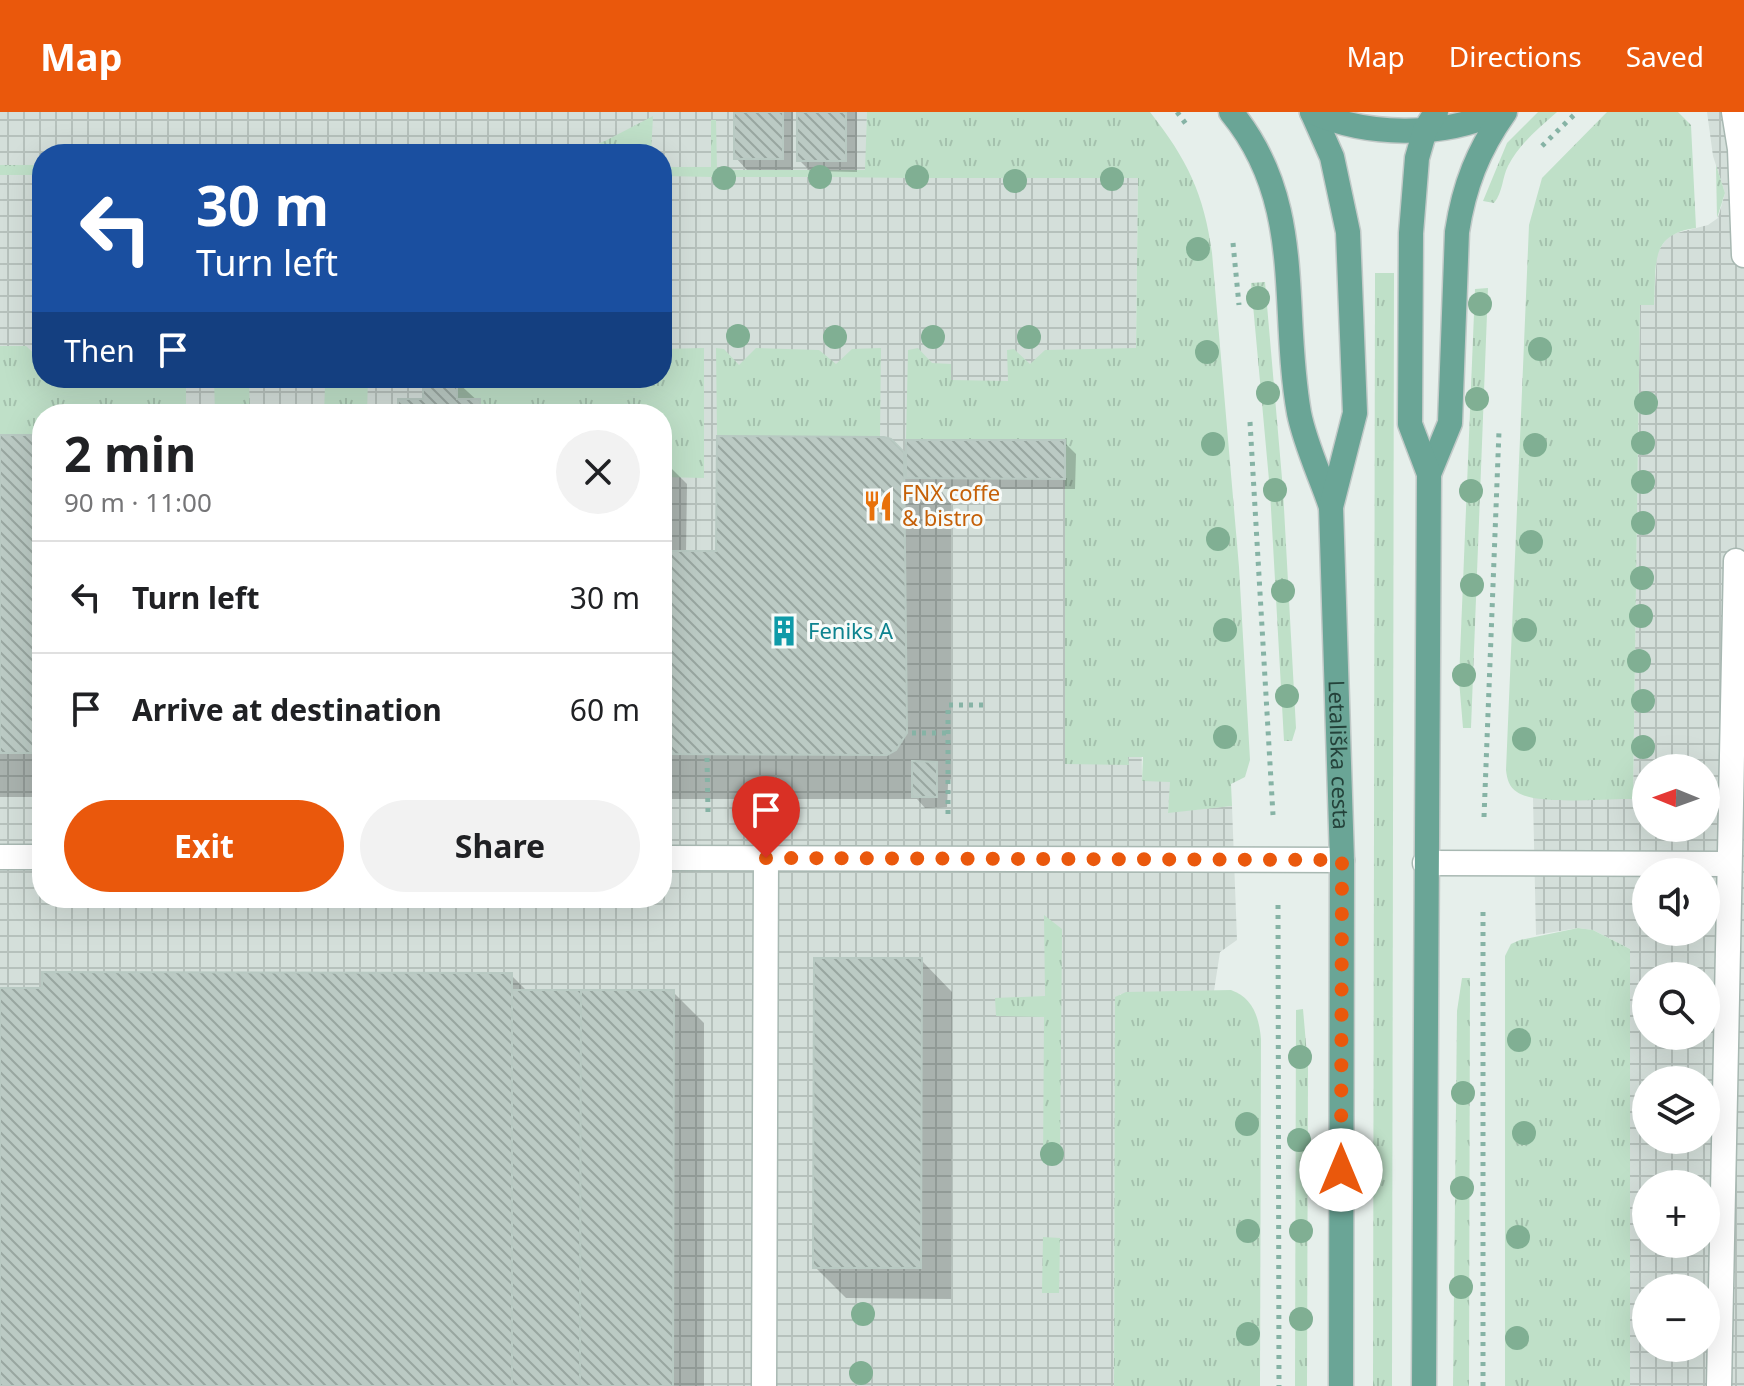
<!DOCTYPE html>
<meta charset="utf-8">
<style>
:root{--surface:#fff;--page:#f2f2f2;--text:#202124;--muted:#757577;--line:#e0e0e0;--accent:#ea580c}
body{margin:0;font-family:"Noto Sans",sans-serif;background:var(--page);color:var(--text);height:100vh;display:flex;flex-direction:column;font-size:30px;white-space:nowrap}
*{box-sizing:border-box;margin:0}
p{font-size:26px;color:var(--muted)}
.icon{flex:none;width:44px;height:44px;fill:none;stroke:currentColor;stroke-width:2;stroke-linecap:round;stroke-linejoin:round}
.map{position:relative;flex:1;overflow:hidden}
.details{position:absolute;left:32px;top:292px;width:640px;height:504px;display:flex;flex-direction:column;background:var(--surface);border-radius:32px;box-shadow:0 8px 32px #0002}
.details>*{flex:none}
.banner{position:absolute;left:32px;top:32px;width:640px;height:244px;border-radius:32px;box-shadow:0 8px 32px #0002;background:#1a4fa0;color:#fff;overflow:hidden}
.needle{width:52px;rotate:271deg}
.buttons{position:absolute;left:1632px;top:642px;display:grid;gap:16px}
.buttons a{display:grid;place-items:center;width:88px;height:88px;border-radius:50%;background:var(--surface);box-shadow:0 8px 32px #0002;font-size:40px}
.pin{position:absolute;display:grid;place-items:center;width:68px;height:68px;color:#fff;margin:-82px -34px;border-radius:50% 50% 50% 0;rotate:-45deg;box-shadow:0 0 8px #0007}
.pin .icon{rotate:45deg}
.me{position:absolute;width:88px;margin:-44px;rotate:0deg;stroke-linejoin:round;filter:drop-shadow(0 0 6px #0008)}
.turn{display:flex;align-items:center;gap:28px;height:168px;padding:0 32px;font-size:36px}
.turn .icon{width:104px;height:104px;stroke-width:2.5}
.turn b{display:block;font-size:56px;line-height:68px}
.then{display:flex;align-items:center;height:76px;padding:0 32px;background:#0003;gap:16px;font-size:30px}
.round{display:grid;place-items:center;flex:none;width:84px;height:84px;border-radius:42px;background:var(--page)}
.overview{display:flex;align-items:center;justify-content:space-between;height:136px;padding:0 32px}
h1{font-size:48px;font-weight:700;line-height:60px}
.action{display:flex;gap:16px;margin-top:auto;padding:16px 32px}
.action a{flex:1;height:92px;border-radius:48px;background:var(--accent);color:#fff;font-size:32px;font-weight:700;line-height:92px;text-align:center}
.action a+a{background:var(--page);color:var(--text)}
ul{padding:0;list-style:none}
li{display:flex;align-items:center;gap:24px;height:112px;padding:0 32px;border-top:2px solid var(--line)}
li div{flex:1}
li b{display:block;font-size:30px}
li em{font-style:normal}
header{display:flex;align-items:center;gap:48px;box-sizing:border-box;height:112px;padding:0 40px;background:var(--accent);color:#fff}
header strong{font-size:38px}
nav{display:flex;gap:44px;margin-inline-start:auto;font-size:28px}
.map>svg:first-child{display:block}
.industrial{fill:url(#industrial-grid);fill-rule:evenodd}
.grass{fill:url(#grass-tufts)}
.shadow{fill:#0003}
.building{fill:url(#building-back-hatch);stroke:#b8c9c2;stroke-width:2}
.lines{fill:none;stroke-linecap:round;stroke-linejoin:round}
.minor-casing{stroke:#a8b8b2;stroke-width:27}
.major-casing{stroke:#c2cac8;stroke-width:27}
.path{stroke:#86b3a5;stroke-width:5;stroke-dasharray:4 6;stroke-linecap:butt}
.minor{stroke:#fff;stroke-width:24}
.major{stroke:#6aa596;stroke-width:24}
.tree{fill:#80af93}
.route{stroke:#ea580c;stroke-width:14;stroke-dasharray:0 25.2}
.labels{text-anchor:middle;stroke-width:6;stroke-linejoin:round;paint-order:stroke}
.food-label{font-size:22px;fill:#c56008;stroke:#f7fbf9;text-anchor:start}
.culture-label{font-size:22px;fill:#0d838f;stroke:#f7fbf9;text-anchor:start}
.street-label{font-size:22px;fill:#24423a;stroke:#f7fbf9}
</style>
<header>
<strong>Map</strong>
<nav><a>Map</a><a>Directions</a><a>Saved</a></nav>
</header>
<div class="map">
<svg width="1744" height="1274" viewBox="0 0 1744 1274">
<defs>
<pattern id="industrial-grid" width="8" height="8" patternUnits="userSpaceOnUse" patternTransform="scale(2)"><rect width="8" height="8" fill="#d4dfda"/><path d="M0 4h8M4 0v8" fill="none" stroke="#b6c1bc"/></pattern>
<pattern id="grass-tufts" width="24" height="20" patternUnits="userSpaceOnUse" patternTransform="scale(2)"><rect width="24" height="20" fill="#bfe0c8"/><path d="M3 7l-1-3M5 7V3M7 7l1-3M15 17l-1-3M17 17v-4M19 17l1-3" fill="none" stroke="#a4c1ad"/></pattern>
<pattern id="building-back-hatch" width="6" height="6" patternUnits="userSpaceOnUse" patternTransform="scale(2)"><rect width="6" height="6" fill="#bbcac4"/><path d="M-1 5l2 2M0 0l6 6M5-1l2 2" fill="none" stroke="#98a6a0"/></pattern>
</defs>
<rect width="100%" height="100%" fill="#e6efeb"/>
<g class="industrial">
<path d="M0,0H867L866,65L1138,66L1136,236L1142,668L1171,669L1168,700L1232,694L1237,828L1220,840L1214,879L1120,882L1115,1021L1114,1274H0ZM42,42H662V266H42ZM42,302H662V786H42Z"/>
<path d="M1707,0H1744V1274H1630V837L1593,818L1578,816L1536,823L1533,686H1633L1640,192H1654L1657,141L1669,123L1708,113L1718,106L1725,81L1713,44ZM1646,656H1706V716H1646ZM1646,760H1706V820H1646ZM1646,864H1706V924H1646ZM1646,968H1706V1028H1646ZM1646,1072H1706V1132H1646ZM1646,1176H1706V1236H1646Z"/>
</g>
<g class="grass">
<path d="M867,0H1150C1187,47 1204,82 1212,141L1239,455L1250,648L1245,665L1231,672L1232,694L1168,701L1170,670L1142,669L1143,645H1128L1129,653L1065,652V328H906L908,238L918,236L932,251L951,252V268L1008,269L1007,238L1014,237L1030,252L1045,238L1136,236L1138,66H1121L1112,76L1103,66H1025L1014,77L1006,66H929L917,76L907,66L829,65L820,76L809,65H735L724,76L712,65L662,64V55H711V8H716L717,58H865Z"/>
<path d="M1538,0H1557C1539,16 1520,31 1508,54C1502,66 1503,80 1494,91L1483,89L1507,31Z"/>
<path d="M1607,0H1678L1691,13L1696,116C1648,122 1657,154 1654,193H1640L1633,687C1607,686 1536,694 1517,680C1509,675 1507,667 1506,658L1529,113L1542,66Z"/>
<polygon points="653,4 651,42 568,42 605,29"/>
<polygon points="0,53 42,53 42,73 32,63 0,63"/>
<polygon points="1716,53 1725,81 1717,106"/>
<polygon points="1375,161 1394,161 1392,1274 1373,1274"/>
<polygon points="1265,170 1283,378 1296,616 1292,629 1284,629 1270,379 1251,171"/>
<polygon points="1488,176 1471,616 1463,616 1459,568 1475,177"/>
<polygon points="0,234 26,234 42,249 42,266 186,266 186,302 42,302 42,323 0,323"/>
<polygon points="704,236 704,366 662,365 662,302 480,302 480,287 457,287 457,266 662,266 662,237"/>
<polygon points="716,236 724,237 739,253 756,236 819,238 836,252 852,237 881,236 880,325 717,324"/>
<polygon points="214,266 249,266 250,302 215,302"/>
<polygon points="321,266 368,266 367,302 324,302 325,273"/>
<polygon points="1044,803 1062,817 1060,1051 1043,1051 1044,905 996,904 995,886 1045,884"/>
<polygon points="1578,816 1593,818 1630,837 1630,1274 1505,1274 1505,844 1511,832 1520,828"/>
<polygon points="1462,866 1470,866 1469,1274 1453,1274 1457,899"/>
<path d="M1231,878C1253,886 1259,905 1261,927L1260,1274H1114L1115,885L1126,880Z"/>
<polygon points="1303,897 1308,955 1307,1274 1295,1274 1296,898"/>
<polygon points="1043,1125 1060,1126 1059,1181 1042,1181"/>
</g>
<g class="shadow">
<polygon points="736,0 793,0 793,58 747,58 736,46"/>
<polygon points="799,0 857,0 857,60 810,59 799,48"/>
<polygon points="456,269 492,302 400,302 425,289"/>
<rect x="0" y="325" width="42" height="360"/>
<polygon points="1064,330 1076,342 1075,377 940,377 951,392 951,667 948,672 947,695 925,696 917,687 662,687 662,347 687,372 686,441 718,441 898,334 908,344"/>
<polygon points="921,848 952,880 951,1187 846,1186 815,1155"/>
<polygon points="511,863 528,880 673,880 704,911 704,1274 0,1274 0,878"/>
</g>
<g class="building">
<rect x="734" y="0" width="49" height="47"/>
<rect x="797" y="0" width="49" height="49"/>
<polygon points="423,267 457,267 457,287 480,287 480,302 398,302 398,287 423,287"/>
<rect x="0" y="323" width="42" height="318"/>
<polygon points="717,324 884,325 891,327 904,340 907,621 896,638 887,643 662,642 662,439 716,439"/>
<polygon points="906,328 1065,328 1065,367 906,366"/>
<polygon points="912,649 937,650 937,685 912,685"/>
<polygon points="814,846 922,846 921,1156 813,1156"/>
<polygon points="42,860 512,861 512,1274 0,1274 0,876 42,876"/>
<polygon points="512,878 581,878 580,1274 512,1274"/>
<polygon points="581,878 674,878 673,1274 580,1274"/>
</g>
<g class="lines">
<g class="minor-casing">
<g id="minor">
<polyline points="1734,0 1740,37 1744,143"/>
<polyline points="0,745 42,745"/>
<polyline points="662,746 1342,748"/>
<polyline points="1425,751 1728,752"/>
<polyline points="764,1274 766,746"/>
<polyline points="1719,1274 1736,449"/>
</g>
</g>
<g class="major-casing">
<g id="major">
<path d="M1231,0C1306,91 1280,194 1299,301C1305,332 1321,365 1331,395"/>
<path id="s1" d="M1312,0L1332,45L1348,120L1355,301L1331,395L1342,748L1341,1274"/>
<path d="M1312,0C1367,24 1441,26 1497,0"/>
<path d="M1429,362L1450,311L1457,120C1464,74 1478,38 1505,0"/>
<polyline points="1424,1274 1429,362 1410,312 1411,121 1417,46 1425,18 1436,0"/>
</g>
</g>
<g class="path">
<polyline points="1177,0 1186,12"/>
<polyline points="1542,34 1577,0"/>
<polyline points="1233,131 1239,193"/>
<polyline points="1250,310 1273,703"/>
<polyline points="912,621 949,621"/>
<polyline points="707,646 708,701"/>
<polyline points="948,702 948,593 984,593"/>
<polyline points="1484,705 1499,319"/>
<polyline points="1278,793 1279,1274"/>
<polyline points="1483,1274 1483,799"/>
</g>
<use href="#minor" class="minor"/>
<use href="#major" class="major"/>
</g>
<g class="tree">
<circle cx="820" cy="65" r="12"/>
<circle cx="917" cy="65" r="12"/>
<circle cx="724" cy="66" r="12"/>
<circle cx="1112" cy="67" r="12"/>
<circle cx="1015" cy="69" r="12"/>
<circle cx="1198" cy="137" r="12"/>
<circle cx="1258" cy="186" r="12"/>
<circle cx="1480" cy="192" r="12"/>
<circle cx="738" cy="224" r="12"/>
<circle cx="835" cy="225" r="12"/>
<circle cx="933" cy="225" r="12"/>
<circle cx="1029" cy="225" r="12"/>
<circle cx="1540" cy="237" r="12"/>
<circle cx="1207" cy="240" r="12"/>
<circle cx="1268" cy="281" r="12"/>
<circle cx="1477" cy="287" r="12"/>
<circle cx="1646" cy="291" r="12"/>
<circle cx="1643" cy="331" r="12"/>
<circle cx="1213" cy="332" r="12"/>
<circle cx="1535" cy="333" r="12"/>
<circle cx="1643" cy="370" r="12"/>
<circle cx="1275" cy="378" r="12"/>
<circle cx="1471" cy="379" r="12"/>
<circle cx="1643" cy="411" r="12"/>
<circle cx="1218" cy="427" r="12"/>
<circle cx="1531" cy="430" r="12"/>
<circle cx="1642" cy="466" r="12"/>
<circle cx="1472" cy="473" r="12"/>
<circle cx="1283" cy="479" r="12"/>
<circle cx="1641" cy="504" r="12"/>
<circle cx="1225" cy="518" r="12"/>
<circle cx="1525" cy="518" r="12"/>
<circle cx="1639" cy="549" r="12"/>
<circle cx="1464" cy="563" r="12"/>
<circle cx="1287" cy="584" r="12"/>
<circle cx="1643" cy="589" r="12"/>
<circle cx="1225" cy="625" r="12"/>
<circle cx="1524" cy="627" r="12"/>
<circle cx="1643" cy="635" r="12"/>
<circle cx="1519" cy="928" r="12"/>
<circle cx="1300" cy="945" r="12"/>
<circle cx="1463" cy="981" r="12"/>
<circle cx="1247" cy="1012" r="12"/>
<circle cx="1524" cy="1021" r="12"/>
<circle cx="1299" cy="1028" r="12"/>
<circle cx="1052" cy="1042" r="12"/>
<circle cx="1462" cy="1076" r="12"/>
<circle cx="1248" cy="1119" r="12"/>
<circle cx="1301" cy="1119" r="12"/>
<circle cx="1518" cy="1125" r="12"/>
<circle cx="1461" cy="1175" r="12"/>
<circle cx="863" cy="1202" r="12"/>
<circle cx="1301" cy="1207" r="12"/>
<circle cx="1248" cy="1222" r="12"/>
<circle cx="1517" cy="1226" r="12"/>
<circle cx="861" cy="1261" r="12"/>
</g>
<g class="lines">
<polyline class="route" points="766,746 1342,748 1341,1058"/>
</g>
<defs>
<g id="restaurant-bare" transform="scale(2.4)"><path d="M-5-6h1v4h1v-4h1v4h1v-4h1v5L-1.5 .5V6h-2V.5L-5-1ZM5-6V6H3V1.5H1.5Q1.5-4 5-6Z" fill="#e8710a" stroke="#f7fbf9" stroke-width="2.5" paint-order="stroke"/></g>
<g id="building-bare" transform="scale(2.4)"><path d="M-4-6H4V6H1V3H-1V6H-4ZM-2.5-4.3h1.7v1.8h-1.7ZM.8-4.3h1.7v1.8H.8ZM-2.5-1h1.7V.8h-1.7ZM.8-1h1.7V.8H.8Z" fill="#0f9aa8" stroke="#f7fbf9" stroke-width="2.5" paint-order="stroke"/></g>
</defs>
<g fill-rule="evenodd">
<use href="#restaurant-bare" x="878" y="394"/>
<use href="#building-bare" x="784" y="519"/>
</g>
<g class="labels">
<g class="food-label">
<text x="902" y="389">FNX coffe<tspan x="902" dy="25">&amp; bistro</tspan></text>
</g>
<g class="culture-label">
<text x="808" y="527">Feniks A</text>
</g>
<g class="street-label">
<text dy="8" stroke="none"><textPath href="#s1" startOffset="652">Letališka cesta</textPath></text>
</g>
</g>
</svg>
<div class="buttons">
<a><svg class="needle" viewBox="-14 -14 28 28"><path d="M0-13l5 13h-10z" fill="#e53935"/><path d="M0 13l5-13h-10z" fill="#757577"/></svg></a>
<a><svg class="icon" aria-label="sound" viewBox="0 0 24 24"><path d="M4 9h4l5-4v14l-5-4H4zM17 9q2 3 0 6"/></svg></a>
<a><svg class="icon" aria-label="search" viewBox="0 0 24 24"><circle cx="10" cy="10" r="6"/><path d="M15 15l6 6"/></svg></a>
<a><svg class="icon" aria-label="layers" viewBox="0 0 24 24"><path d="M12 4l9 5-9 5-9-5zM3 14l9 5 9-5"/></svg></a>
<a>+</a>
<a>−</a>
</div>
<div class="pin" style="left:766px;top:746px;background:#d93025"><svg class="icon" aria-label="arrive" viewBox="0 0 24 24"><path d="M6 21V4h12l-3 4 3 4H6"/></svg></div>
<svg class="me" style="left:1341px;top:1058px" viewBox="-20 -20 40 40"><circle r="19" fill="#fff"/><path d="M0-13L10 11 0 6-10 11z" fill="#ea580c"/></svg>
<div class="banner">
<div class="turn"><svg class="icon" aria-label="left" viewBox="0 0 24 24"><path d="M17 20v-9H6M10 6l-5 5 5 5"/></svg><div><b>30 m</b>Turn left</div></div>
<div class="then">Then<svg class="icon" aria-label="arrive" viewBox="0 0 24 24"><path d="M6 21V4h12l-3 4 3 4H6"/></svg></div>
</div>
<section class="details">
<div class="overview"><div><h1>2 min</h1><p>90 m · 11:00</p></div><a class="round"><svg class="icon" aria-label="close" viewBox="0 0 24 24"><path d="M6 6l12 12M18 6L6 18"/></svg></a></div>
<ul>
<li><svg class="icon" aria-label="left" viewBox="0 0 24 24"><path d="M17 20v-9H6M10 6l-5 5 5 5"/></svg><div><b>Turn left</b></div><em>30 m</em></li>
<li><svg class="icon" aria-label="arrive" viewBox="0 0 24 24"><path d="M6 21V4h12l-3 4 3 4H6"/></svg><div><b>Arrive at destination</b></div><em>60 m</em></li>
</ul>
<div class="action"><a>Exit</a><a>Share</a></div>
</section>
</div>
